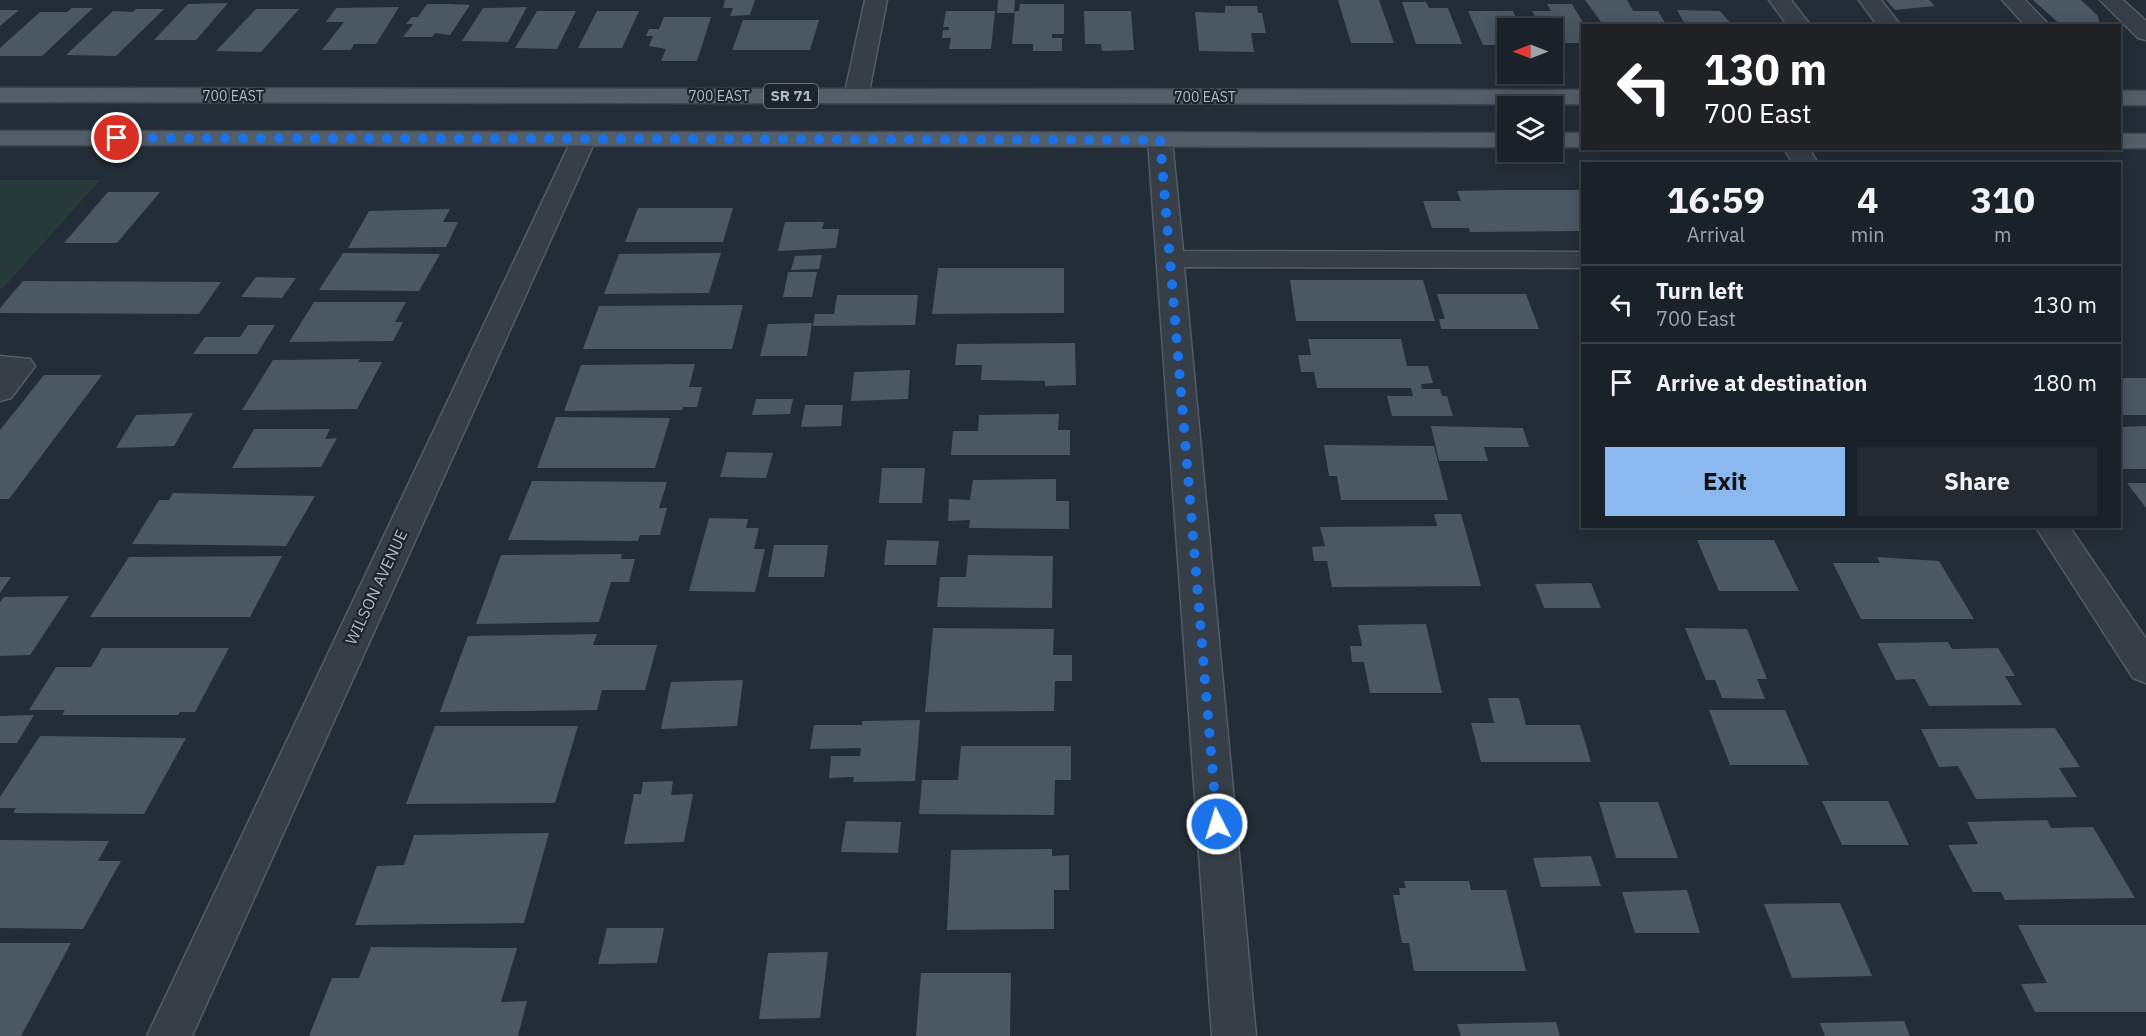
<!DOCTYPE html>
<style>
:root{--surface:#1a2229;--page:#232a31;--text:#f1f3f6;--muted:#9fa4a8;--line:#383f46;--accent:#8bb8ee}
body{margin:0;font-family:"IBM Plex Sans",sans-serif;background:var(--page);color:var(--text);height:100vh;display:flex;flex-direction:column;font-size:22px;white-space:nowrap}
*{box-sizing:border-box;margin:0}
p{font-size:20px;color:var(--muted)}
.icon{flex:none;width:33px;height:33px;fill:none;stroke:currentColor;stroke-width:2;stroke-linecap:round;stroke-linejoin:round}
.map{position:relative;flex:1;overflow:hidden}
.side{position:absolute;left:1581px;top:162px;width:540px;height:366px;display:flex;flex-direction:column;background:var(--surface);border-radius:0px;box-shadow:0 3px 15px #0003,0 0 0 2px var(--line)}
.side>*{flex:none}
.guide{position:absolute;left:1581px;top:24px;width:540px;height:126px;border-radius:0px;box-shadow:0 3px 15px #0003,0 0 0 2px var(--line);background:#202124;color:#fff;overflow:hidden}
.needle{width:39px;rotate:270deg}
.fabs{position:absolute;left:1497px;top:18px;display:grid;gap:12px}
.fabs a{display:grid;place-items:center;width:66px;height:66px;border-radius:0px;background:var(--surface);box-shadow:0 3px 15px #0003,0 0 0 2px var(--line);font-size:30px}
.pin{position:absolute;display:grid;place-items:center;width:51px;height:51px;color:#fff;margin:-26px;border:3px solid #fff;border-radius:50%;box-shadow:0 2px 6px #0007}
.me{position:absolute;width:66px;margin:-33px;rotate:355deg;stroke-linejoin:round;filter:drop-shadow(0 0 4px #0008)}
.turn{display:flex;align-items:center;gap:21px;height:126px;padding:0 24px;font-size:27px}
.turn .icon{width:78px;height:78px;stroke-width:2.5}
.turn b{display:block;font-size:42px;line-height:51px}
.eta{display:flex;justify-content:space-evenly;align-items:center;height:102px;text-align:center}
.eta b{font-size:36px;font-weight:700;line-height:42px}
.cta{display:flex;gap:12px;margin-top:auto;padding:12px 24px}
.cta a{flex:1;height:69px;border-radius:0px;background:var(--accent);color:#111;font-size:24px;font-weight:700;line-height:69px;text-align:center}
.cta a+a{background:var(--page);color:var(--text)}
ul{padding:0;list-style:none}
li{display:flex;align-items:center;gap:18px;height:78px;padding:0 24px;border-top:2px solid var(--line)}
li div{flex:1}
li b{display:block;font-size:22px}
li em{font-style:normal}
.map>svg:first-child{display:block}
.green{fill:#283b3a}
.building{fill:#4b5763}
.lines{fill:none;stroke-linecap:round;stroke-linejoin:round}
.minor-casing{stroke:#545d65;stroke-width:3}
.major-casing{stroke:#3f4851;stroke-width:3}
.minor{fill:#363f48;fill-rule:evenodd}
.major{fill:#545e68;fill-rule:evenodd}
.route{stroke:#1a73e8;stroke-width:10;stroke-dasharray:0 18}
.labels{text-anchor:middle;stroke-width:4.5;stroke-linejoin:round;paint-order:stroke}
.far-street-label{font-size:14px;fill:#b1bac4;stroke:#1c242c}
.shield{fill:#1c242c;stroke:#848d96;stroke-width:1.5}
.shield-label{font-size:15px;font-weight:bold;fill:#b1bac4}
.street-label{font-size:16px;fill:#b1bac4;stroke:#1c242c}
</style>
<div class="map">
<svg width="2146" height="1036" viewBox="0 0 2146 1036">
<rect width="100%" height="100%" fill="#232d37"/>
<polygon class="green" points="0,180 100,180 3,288 0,288"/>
<g class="building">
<polygon points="725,0 755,0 750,15 730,16 733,8 723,8"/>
<polygon points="998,0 1015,0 1014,13 997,13"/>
<polygon points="1338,0 1379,0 1394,43 1351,43"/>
<polygon points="1585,0 1627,0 1633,11 1658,11 1667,26 1604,26"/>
<polygon points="1886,0 1929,0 1935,6 1895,10"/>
<polygon points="2033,0 2081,0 2098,16 2100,26 2062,26"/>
<polygon points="1402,2 1426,2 1429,8 1448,8 1462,44 1416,44"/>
<polygon points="228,3 196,40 154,40 188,4"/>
<polygon points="427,4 450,4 470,5 450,35 435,33 432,37 403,37 413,24 406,24 412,17 418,17"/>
<polygon points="1020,4 1064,4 1064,34 1052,34 1052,38 1062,38 1062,51 1033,51 1033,44 1012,44 1015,11 1019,11"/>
<polygon points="1547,4 1572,4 1585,26 1582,26 1582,43 1552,43 1552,28 1542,28 1532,11 1551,11"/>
<polygon points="1225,6 1257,6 1258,13 1262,13 1266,33 1251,33 1254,52 1199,51 1195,12 1225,13"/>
<polygon points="399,7 376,44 354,44 351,50 322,50 344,22 326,22 336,8"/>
<polygon points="527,7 508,42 462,41 483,8"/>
<polygon points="72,8 93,8 42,56 0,56 0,48 40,12 67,12"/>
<polygon points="136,9 164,9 116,56 66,55 113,11 133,12"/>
<polygon points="256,9 299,9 261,52 216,51"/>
<polygon points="0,10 19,10 0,26"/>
<polygon points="1677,10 1720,11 1733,26 1686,26"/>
<polygon points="537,11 576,11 557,49 515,48"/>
<polygon points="597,11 639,11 622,48 578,48"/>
<polygon points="946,11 995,11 991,49 949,49 951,38 942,38 943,30 949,30 949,27 943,27"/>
<polygon points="1084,11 1131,11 1134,50 1102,51 1101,44 1085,44"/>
<polygon points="1468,11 1513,11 1519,25 1532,25 1534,28 1508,28 1508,45 1483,45"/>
<polygon points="664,17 711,17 697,61 661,61 666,49 649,46 653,36 646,36 649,29 659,29"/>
<polygon points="743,20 819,20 810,50 732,50"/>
<polygon points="1501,190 1582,190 1582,231 1470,232 1469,228 1432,228 1423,201 1461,201 1457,191"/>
<polygon points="108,192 160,192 117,243 64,243"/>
<polygon points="638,208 733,208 723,242 625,242"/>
<polygon points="450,209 443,222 458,222 446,247 348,248 369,211"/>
<polygon points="785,222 824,222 822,229 839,229 836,248 778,251"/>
<polygon points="343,253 440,254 419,291 319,290"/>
<polygon points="721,253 709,293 604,294 619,254"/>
<polygon points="822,255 819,269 791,270 795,256"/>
<polygon points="938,268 1064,268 1064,313 932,314"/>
<polygon points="788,272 817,272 812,297 783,297"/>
<polygon points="256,277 296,278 282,298 241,297"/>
<polygon points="1290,280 1423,280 1435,321 1296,321"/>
<polygon points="23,281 221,282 199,314 0,313 0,308"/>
<polygon points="1437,294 1526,294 1539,329 1441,329 1439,319 1445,319"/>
<polygon points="837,295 918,295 915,325 813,326 815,314 834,314"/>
<polygon points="314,302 406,302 395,322 403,322 393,341 289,342"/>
<polygon points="743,305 732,349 583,349 599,306"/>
<polygon points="812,323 807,356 760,356 768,324"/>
<polygon points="248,325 275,325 257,354 193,354 205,337 240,337"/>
<polygon points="1308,339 1401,339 1407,366 1428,366 1433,383 1421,384 1422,389 1440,389 1442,396 1447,396 1453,416 1392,416 1387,396 1413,396 1411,388 1317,388 1314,372 1301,372 1298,355 1311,355"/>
<polygon points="1075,343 1076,385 1045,386 1045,381 981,380 982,365 955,365 957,344"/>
<polygon points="360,359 358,362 382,362 357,409 242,410 273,360"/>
<polygon points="695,364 689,387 702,387 697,407 683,407 682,410 564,411 581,365"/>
<polygon points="910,370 908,399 851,401 854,372"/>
<polygon points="44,375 102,375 9,499 0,499 0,430"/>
<rect x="2120" y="378" width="26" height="37"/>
<polygon points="756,399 793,399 790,414 752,415"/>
<polygon points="805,405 843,405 841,426 801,427"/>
<polygon points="193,413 174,446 116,448 136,415"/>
<polygon points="1059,414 1058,430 1070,430 1070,455 951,455 953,431 978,431 979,415"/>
<polygon points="556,417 670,418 655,468 537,468"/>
<polygon points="1431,426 1523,428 1529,447 1484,447 1488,461 1439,461"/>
<polygon points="2146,426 2146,469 2120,469 2120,427"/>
<polygon points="254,429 330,429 325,439 337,438 321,467 232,468"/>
<polygon points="1324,445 1434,446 1448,500 1341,500 1337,476 1329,476"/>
<polygon points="727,452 773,453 766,478 720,477"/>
<polygon points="882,468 925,468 922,503 879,503"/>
<polygon points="1056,479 1056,501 1069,501 1069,529 969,528 970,520 948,521 949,499 970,500 973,480"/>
<polygon points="532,481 667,482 659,508 667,508 660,535 640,535 638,541 508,540"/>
<polygon points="2127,483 2146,483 2146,508"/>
<polygon points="173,493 315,496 286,546 132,544 159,500 169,500"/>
<polygon points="1434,514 1461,514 1481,586 1332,587 1327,561 1314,561 1312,547 1325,546 1320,527 1437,526"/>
<polygon points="709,518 748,519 746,528 759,528 754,549 765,549 755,592 689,591"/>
<polygon points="887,540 939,541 936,565 884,565"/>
<polygon points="1697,540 1774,540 1799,591 1719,591"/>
<polygon points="774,545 828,545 824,577 768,577"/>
<polygon points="622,554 621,559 635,559 629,582 611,582 599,622 476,624 501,555"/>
<polygon points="968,555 1053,556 1052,608 937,607 940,577 966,577"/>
<polygon points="282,556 250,617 90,617 129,557"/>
<polygon points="1877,557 1939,561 1974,619 1861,619 1833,563 1880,563"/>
<polygon points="0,577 11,577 0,593"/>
<polygon points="1591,583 1601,608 1544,608 1535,584"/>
<polygon points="69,596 30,655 0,656 0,602 4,597"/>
<polygon points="1426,624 1442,693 1370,693 1364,662 1352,662 1350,646 1362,646 1358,625"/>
<polygon points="933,628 1054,629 1053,655 1072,655 1072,681 1055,681 1054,711 925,712"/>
<polygon points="1685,628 1747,629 1767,679 1757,679 1765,699 1722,698 1715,680 1706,680"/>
<polygon points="597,634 593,645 657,645 645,690 602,690 597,710 440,712 468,636"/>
<polygon points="1948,642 1952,649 1998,648 2015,676 2005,676 2022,705 1929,706 1915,679 1896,680 1877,643"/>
<polygon points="102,648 229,648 195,712 180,712 178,715 62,715 65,710 29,710 56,667 91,667"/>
<polygon points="743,680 737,726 661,729 671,682"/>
<polygon points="1488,698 1519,698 1526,725 1580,725 1591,762 1481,762 1471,723 1494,723"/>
<polygon points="1709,710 1785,710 1809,765 1730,765"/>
<polygon points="34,715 17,743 0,743 0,716"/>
<polygon points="920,720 915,781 853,782 854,777 829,778 831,756 860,756 861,748 810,749 814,725 862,725 862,721"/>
<polygon points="435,726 578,726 555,803 406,804"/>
<polygon points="2055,728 2080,767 2059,768 2077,797 1976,799 1958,766 1939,767 1921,729"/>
<polygon points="40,736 186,738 144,814 13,813 16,808 0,808 0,797"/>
<polygon points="961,746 1071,746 1071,780 1055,780 1054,815 919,814 922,780 958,780"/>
<polygon points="673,781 671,795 693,794 684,842 624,844 634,794 641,794 643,782"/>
<polygon points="1822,801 1888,801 1909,845 1842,845"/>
<polygon points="1599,802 1658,802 1678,858 1616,858"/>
<polygon points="2047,820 2051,828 2093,827 2135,898 2005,900 2001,892 1973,892 1948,845 1978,844 1967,822"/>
<polygon points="846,821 901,822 898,853 841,852"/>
<polygon points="549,833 524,923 355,925 377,866 404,865 414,835"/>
<polygon points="0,840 109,841 98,861 121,861 83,929 0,928"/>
<polygon points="1052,849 1052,856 1069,855 1069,890 1054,890 1054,929 947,930 951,850"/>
<polygon points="1591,856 1601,886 1541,887 1533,858"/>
<polygon points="1404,881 1469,881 1471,890 1506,890 1526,971 1414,971 1409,943 1402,943 1393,895 1400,895 1399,888 1406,888"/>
<polygon points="1687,890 1700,933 1635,933 1622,892"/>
<polygon points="1840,903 1872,976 1792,978 1764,904"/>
<polygon points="2018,925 2146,925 2146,1012 2035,1012 2021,984 2047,983"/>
<polygon points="607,928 664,928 657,963 598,964"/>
<polygon points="0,943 71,943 21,1036 0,1036"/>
<polygon points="371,947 517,948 501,1002 527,1001 518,1036 309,1036 332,978 359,978"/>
<polygon points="828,952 820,1018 759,1019 768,953"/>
<polygon points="921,973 1011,973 1010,1036 916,1036"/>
<polygon points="1904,1021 1910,1036 1825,1036 1820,1023"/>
<polygon points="1556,1022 1560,1036 1461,1036 1457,1024"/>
</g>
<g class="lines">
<g class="minor-casing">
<g id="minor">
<polygon points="865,0 887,0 868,97 864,102 848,102 844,97"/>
<polygon points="1769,0 1791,0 1811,26 1788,26"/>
<polygon points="1859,0 1881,0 1901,26 1878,26"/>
<polygon points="2002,0 2025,0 2050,26 2026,26"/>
<polygon points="2100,0 2123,0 2146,21 2146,40 2138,38"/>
<polygon points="584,132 593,134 596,139 192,1036 147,1036 572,139 575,134"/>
<polygon points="1160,133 1169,135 1172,140 1183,251 1582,252 1582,268 1184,267 1256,1036 1212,1036 1148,140 1151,135"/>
<polygon points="1784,148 1809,148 1818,164 1793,164"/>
<polygon points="0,356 30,359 35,366 11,398 0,401"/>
<polygon points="2035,526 2069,526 2146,639 2146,683 2133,678"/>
</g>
</g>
<g class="major-casing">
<g id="major">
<polygon points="0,88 1582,90 1582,104 0,102"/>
<rect x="2120" y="91" width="26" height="14"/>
<polygon points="0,131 1508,133 1508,147 0,145"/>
<rect x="1552" y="133" width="30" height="14"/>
<rect x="2120" y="134" width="26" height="14"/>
</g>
</g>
<use href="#minor" class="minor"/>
<use href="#major" class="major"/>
</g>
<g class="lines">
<polyline class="route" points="117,138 1160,140 1217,824"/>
</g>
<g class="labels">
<g class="far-street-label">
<text x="233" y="101">700 EAST</text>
<text x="719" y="101">700 EAST</text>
<text x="1205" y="102">700 EAST</text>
</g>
<rect class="shield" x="764" y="84" width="54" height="24" rx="4.5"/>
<g class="shield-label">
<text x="791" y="101">SR 71</text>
</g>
<g class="street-label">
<text transform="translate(376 587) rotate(-65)" y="6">WILSON AVENUE</text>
</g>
</g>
</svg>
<div class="fabs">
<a><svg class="needle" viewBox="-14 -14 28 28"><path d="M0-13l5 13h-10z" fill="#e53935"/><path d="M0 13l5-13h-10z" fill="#9fa4a8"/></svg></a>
<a><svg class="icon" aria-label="layers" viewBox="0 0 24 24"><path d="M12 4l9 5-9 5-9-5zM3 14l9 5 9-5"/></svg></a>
</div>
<div class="pin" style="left:117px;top:138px;background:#d93025"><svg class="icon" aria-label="arrive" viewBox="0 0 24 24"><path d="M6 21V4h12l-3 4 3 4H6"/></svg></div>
<svg class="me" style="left:1217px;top:824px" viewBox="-20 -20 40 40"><circle r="17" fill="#1a73e8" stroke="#fff" stroke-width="3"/><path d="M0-11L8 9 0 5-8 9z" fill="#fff"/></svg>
<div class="guide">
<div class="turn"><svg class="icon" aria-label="left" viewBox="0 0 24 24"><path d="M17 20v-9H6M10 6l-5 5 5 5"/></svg><div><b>130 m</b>700 East</div></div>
</div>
<section class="side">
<div class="eta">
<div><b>16:59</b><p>Arrival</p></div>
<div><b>4</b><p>min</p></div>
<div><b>310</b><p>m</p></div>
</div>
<ul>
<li><svg class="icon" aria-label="left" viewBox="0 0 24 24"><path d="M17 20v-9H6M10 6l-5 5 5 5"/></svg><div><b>Turn left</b><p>700 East</p></div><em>130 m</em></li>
<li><svg class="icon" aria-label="arrive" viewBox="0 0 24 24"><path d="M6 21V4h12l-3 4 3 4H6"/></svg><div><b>Arrive at destination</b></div><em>180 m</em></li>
</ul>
<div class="cta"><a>Exit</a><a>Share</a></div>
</section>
</div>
